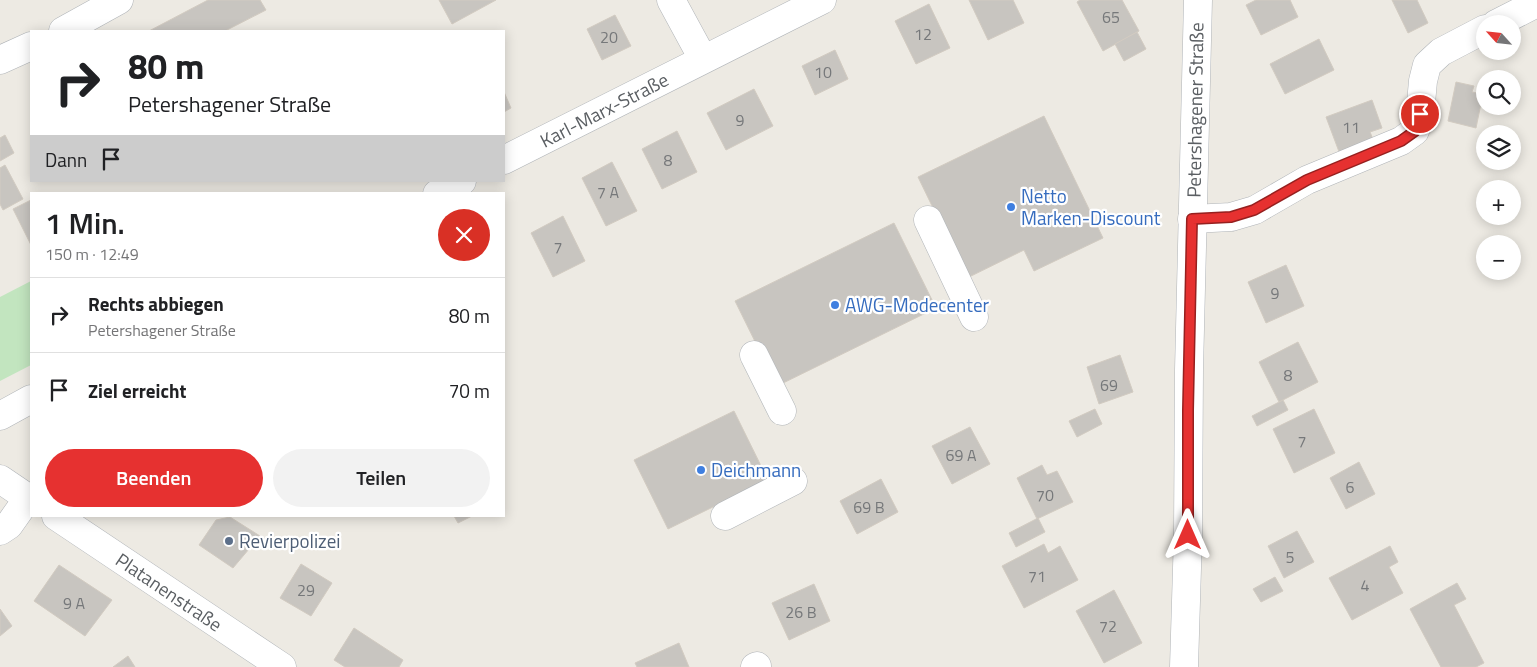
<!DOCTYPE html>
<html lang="de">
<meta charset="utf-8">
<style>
:root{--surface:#fff;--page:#f2f2f2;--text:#202124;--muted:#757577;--line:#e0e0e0;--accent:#e63130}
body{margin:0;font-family:"Titillium Web",sans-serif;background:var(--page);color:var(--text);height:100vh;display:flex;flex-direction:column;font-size:19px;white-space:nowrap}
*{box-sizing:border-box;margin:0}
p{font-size:16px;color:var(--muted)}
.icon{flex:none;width:28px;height:28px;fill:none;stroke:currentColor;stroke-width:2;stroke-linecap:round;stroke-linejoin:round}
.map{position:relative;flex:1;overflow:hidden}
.details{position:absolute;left:30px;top:192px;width:475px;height:325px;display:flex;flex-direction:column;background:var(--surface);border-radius:0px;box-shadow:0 2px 12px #0003}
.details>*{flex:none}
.guide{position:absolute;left:30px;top:30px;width:475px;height:152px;border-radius:0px;box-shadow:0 2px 12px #0003;background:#fff;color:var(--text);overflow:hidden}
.needle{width:32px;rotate:297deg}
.tools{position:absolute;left:1476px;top:15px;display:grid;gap:10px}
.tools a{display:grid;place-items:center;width:45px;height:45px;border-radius:50%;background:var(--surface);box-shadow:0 2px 12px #0003;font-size:25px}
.pin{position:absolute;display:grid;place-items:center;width:42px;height:42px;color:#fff;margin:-21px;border:2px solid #fff;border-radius:50%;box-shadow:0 1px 5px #0007}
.me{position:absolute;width:55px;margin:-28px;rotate:0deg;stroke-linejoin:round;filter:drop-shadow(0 0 4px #0008)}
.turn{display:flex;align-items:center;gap:18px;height:105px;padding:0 15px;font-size:22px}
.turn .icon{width:65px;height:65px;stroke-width:2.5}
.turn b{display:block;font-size:35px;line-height:42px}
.then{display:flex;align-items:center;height:48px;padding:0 15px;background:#0003;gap:10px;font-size:19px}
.round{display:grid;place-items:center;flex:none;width:52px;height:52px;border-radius:26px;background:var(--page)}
.summary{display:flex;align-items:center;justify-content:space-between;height:85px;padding:0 15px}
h1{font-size:30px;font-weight:600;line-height:38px}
.cta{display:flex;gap:10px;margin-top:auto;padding:10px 15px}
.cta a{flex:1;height:58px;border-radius:30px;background:var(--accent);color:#fff;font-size:20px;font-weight:600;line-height:58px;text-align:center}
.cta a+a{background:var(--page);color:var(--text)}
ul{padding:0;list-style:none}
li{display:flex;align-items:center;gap:15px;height:75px;padding:0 15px;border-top:1px solid var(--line)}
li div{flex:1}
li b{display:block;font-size:19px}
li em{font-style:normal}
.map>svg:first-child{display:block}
.green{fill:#c2e5bf}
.building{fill:#c8c5c0;stroke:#d2cbc1}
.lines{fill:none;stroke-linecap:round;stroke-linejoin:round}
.minor-casing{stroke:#b0b4b8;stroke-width:29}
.minor{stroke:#fff;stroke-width:28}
.route-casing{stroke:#96201f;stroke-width:12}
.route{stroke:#e63130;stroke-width:9}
.shop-dot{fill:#3f7fe0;stroke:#fff;stroke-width:2}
.service-dot{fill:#5c6f8a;stroke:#fff;stroke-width:2}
.labels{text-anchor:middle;stroke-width:4.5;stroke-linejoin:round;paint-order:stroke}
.number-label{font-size:16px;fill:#76787a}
.street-label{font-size:19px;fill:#5b5f63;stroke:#fff}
.shop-label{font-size:19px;fill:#366cbe;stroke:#fff;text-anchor:start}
.service-label{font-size:19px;fill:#4e5e75;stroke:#fff;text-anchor:start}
</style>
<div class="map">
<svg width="1537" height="667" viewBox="0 0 1537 667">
<rect width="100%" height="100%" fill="#edeae3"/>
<polygon class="green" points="31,281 31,365 0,381 0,297"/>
<g class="building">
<polygon points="208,0 260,0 266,10 225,31 149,31"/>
<polygon points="439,0 496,0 452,24"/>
<polygon points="969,0 1013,0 1024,23 988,40"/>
<polygon points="1080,0 1122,0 1139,31 1103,51 1077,2"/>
<polygon points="1256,0 1290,0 1298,17 1261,35 1246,5"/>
<polygon points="1392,0 1417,0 1428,23 1408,33"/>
<polygon points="929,4 950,48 916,64 895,21"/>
<polygon points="615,15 631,46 602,60 587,29"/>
<polygon points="1137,32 1146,49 1124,61 1115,44"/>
<polygon points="1319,39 1334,70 1285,94 1270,64"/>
<polygon points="835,50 848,79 815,95 802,66"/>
<polygon points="1456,82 1474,86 1472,92 1483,94 1476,128 1448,121"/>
<polygon points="754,89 773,126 726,150 707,113"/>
<polygon points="504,92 511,108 504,112"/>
<polygon points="1372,100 1382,128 1370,132 1375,144 1341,157 1326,117"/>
<polygon points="1044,116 1103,238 1034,271 1024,250 967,278 918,177"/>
<polygon points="677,131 697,172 662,189 642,149"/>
<polygon points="5,135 14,153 0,161 0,138"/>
<polygon points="612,162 637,211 606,226 582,178"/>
<polygon points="5,165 23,199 3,210 0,204 0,168"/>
<polygon points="31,200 31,245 13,209"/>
<polygon points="563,216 585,261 553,277 531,233"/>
<polygon points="894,223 936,308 777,386 735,301"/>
<polygon points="1286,265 1304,306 1266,323 1248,282"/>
<polygon points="1298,342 1318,382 1279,402 1259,362"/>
<polygon points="1120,355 1133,392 1099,404 1087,367"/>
<polygon points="1283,400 1288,410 1257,426 1252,416"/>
<polygon points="1095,409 1102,424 1077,437 1069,421"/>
<polygon points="1314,409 1335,453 1294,473 1273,429"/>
<polygon points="734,411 768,480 668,529 634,460"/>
<polygon points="970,427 990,464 952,484 932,446"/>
<polygon points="1359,462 1375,494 1346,509 1330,478"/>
<polygon points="1042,465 1047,475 1057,471 1073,502 1037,519 1017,478"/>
<polygon points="881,479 898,512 857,534 840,501"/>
<polygon points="454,516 472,516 458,523"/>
<polygon points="230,517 260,536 233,568 199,545 216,520"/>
<polygon points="1038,518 1045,532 1016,547 1009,533"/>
<polygon points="1297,531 1314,562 1284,578 1268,546"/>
<polygon points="1044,544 1048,553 1060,546 1078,580 1024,608 1002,566"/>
<polygon points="1390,546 1398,562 1389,567 1403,593 1352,620 1329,578"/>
<polygon points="301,564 332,583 311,616 280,598"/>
<polygon points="59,565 112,600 85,636 34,601"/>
<polygon points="1275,577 1283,591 1261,602 1253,589"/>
<polygon points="1457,583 1466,599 1454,605 1484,663 1476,667 1441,667 1410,609"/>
<polygon points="814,584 830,621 789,640 772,603"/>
<polygon points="1114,590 1142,643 1104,663 1076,611"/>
<polygon points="0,609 12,626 0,636"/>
<polygon points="354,628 403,660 399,667 345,667 334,660"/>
<polygon points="679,643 689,667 637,667 635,663"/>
<polygon points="128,656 135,667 113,667"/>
</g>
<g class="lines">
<g class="minor-casing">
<g id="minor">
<polyline points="671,0 703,59"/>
<polyline points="1496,24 1537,3"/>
<polyline points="63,31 119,0"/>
<polyline points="0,60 31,46"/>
<polyline points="504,160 822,0"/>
<polyline points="437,194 462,181"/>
<polyline points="1192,219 1231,217 1255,210 1307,180 1401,141 1415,131 1420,114 1423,81 1427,65 1441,52 1485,29"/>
<polyline points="928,220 974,317"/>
<polyline points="754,355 782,411"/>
<polyline points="0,416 31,399"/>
<polyline points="0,479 31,500"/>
<polyline points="56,516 282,667"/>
<polyline points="725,516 793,481"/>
<polyline points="0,531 9,525 28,498"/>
<polyline points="755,667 757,666"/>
<polyline points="1184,667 1188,535 1189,370 1198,0"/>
</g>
</g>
<use href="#minor" class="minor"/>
</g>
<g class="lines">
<g class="route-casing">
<polyline id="route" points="1188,535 1188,410 1192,219 1231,217 1254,210 1307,180 1401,141 1415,131 1420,114"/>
</g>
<use href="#route" class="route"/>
</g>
<g class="shop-dot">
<circle cx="1011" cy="207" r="5"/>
<circle cx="835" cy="305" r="5"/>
<circle cx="701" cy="470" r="5"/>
</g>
<circle class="service-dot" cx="229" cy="541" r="5"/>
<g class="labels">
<g class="number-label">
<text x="1111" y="23">65</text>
<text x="923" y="40">12</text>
<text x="609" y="43">20</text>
<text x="823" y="78">10</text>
<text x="740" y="126">9</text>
<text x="1351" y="133">11</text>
<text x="668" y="166">8</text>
<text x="608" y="198">7 A</text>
<text x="558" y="253">7</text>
<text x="1275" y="299">9</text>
<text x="1288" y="381">8</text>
<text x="1109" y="391">69</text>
<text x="1302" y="447">7</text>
<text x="961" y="461">69 A</text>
<text x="1350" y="493">6</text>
<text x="1045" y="501">70</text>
<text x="869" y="513">69 B</text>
<text x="1290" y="563">5</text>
<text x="1037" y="582">71</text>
<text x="1365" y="591">4</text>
<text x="306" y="596">29</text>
<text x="74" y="609">9 A</text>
<text x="801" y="618">26 B</text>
<text x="1108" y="632">72</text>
</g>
<g class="street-label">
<text transform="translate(604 110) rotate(-27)" y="7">Karl-Marx-Straße</text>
<text transform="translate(1195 110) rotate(-89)" y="7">Petershagener Straße</text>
<text transform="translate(169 592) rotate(34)" y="7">Platanenstraße</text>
</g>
<g class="shop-label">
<text x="1021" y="203">Netto<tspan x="1021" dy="22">Marken-Discount</tspan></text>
<text x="845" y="312">AWG-Modecenter</text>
<text x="711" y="477">Deichmann</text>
</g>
<g class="service-label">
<text x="239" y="548">Revierpolizei</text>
</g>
</g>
</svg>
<div class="tools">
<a><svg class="needle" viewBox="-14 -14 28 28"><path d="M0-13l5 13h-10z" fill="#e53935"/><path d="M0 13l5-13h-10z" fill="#757577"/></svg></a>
<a><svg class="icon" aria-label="search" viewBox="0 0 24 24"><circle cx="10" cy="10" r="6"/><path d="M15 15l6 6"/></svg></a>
<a><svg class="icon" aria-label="layers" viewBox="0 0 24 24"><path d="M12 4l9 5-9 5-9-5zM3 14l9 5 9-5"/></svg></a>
<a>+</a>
<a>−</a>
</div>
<div class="pin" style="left:1420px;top:114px;background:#d93025"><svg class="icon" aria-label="arrive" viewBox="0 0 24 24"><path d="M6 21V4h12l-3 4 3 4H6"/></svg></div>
<svg class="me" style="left:1188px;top:535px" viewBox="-20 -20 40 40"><path d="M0-17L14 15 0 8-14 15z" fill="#e63130" stroke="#fff" stroke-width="4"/></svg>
<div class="guide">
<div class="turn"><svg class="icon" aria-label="right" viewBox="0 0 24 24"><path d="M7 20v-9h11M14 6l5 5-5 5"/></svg><div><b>80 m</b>Petershagener Straße</div></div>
<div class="then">Dann<svg class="icon" aria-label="arrive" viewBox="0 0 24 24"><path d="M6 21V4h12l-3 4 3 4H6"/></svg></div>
</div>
<section class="details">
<div class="summary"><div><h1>1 Min.</h1><p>150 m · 12:49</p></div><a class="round" style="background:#d93025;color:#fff"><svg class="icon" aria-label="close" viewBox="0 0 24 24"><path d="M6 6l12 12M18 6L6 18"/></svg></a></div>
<ul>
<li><svg class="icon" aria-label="right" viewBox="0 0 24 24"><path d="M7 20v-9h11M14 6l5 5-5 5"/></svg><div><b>Rechts abbiegen</b><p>Petershagener Straße</p></div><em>80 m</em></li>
<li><svg class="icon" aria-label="arrive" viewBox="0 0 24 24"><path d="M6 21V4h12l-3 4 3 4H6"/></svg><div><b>Ziel erreicht</b></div><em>70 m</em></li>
</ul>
<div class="cta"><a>Beenden</a><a>Teilen</a></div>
</section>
</div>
